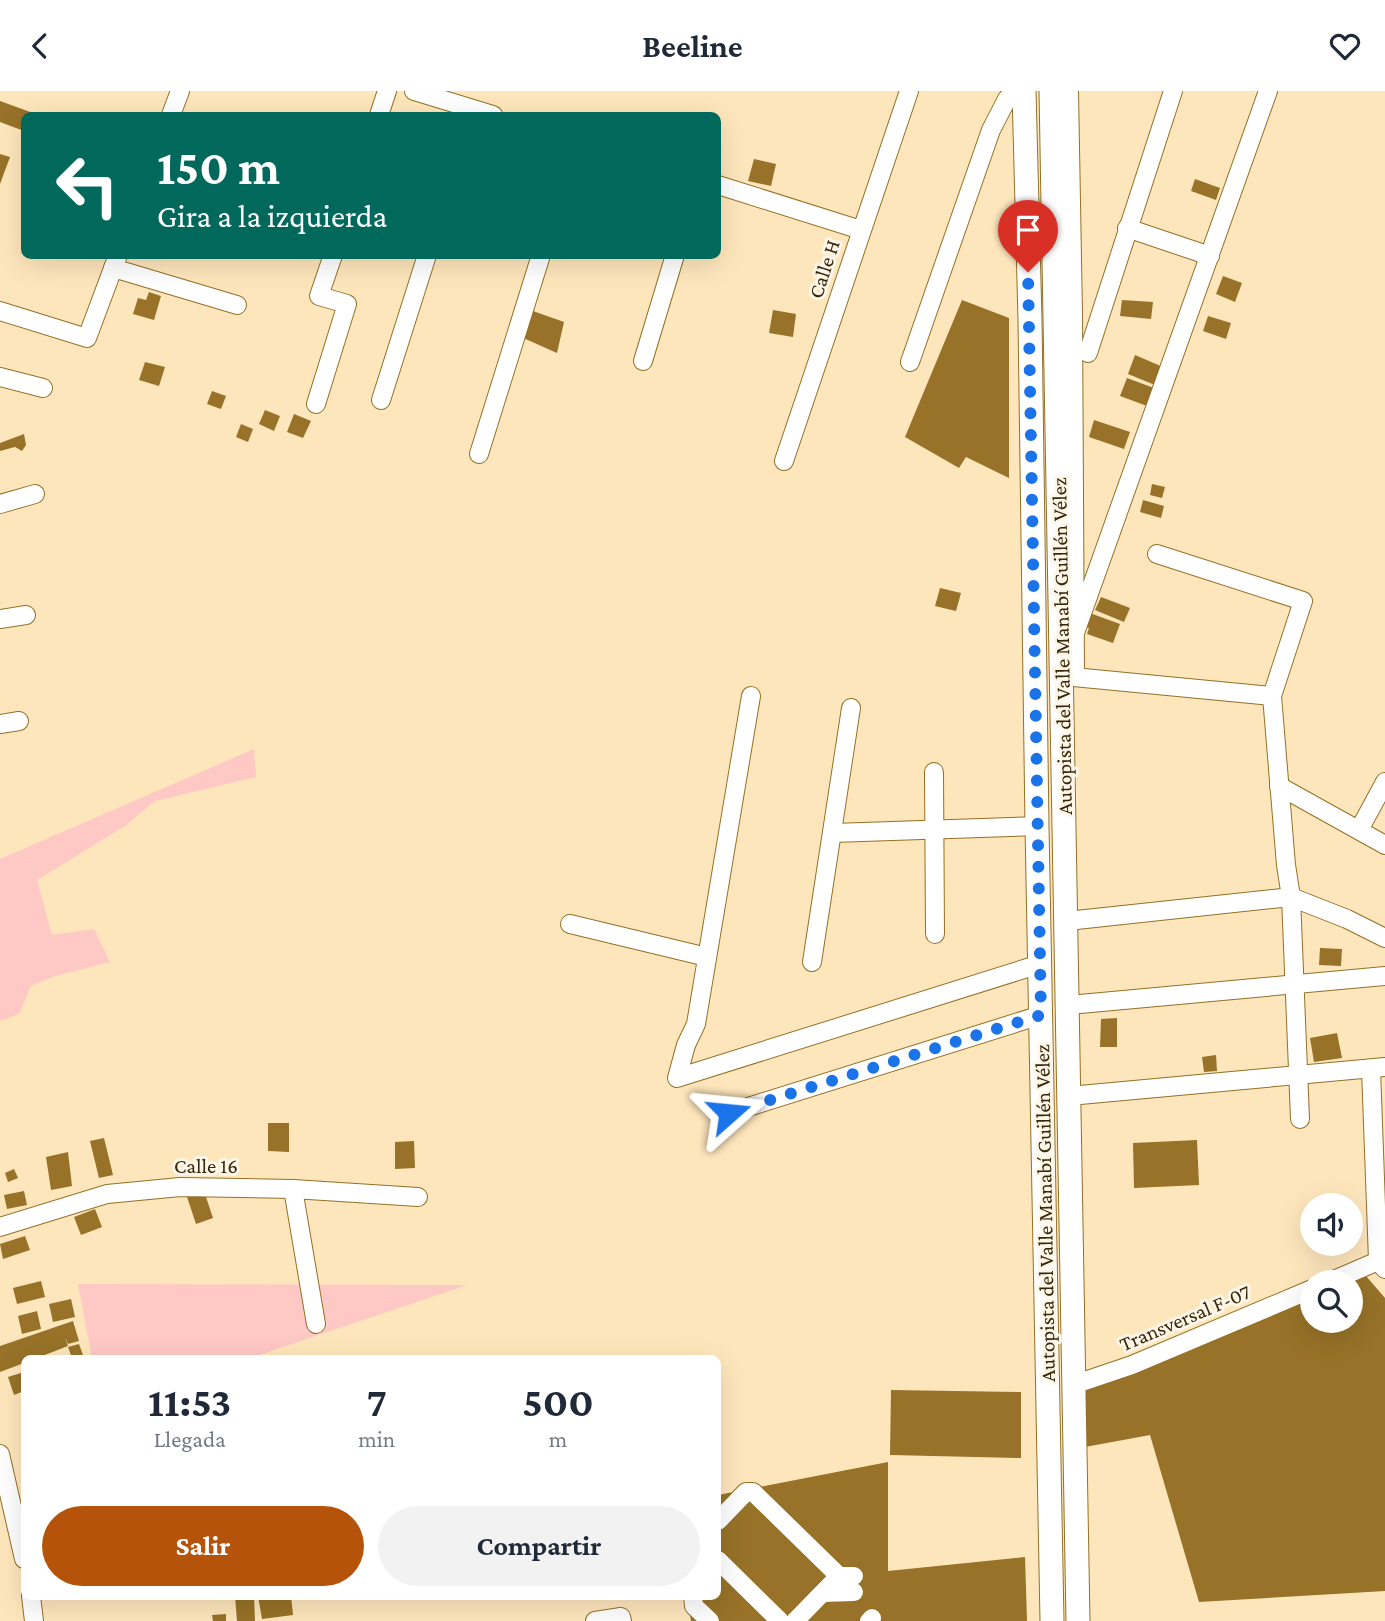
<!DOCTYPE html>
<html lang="es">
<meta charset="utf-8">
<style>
:root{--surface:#fff;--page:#f2f2f3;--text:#1f2937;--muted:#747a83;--accent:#b45309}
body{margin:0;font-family:"Crimson Pro",serif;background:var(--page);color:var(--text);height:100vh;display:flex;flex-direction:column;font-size:26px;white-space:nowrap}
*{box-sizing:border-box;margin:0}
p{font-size:23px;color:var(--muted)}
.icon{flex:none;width:38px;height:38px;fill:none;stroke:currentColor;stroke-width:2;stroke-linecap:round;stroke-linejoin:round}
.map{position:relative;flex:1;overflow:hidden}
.drawer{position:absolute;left:21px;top:1264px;width:700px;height:245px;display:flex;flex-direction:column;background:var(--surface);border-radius:10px;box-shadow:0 7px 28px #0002}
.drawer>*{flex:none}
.banner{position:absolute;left:21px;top:21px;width:700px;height:147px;border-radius:10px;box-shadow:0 7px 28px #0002;background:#00695c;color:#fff;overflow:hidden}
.controls{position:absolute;left:1300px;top:1102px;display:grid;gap:14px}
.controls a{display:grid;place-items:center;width:63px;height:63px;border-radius:50%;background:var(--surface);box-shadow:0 7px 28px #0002;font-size:35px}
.pin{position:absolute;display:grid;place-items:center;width:60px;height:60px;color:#fff;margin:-72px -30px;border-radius:50% 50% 50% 0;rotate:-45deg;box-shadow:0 0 7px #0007}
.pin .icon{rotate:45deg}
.me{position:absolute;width:77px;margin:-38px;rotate:72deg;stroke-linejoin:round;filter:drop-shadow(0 0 5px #0008)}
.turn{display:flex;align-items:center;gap:24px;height:147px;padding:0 21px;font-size:32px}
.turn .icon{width:91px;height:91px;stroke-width:2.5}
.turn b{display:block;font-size:49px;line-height:60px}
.eta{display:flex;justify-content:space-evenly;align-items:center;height:119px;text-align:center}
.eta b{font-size:42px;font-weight:700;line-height:49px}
.cta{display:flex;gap:14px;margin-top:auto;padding:14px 21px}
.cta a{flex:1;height:80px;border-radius:42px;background:var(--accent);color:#fff;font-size:28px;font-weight:700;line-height:80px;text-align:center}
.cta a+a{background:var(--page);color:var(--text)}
header{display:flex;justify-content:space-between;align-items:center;height:91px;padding:0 21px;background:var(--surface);font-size:32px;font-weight:700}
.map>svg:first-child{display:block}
.grass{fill:#fec8c5}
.building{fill:#977228}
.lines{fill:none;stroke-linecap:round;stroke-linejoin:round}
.minor-casing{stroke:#947025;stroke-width:20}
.major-casing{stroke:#947025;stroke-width:25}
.minor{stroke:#fff;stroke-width:18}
.major{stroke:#fff;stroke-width:23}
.route{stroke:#1a73e8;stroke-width:12;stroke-dasharray:0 21.6}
.labels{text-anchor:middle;stroke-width:6;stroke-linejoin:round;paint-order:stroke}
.street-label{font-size:21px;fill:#362708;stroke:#fef6e8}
</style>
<header><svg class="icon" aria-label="back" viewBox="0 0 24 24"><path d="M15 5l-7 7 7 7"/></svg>Beeline<svg class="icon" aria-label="heart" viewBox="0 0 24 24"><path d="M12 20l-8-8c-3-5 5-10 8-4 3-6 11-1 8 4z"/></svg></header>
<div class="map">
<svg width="1385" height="1530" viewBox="0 0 1385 1530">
<rect width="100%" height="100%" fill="#fee6bc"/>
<g class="grass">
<polygon points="254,658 256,686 155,710 125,735 37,789 52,844 94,838 110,871 55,885 31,895 19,923 0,930 0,768"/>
<polygon points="78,1193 467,1194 250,1267 92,1267"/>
</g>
<g class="building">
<polygon points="0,10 33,22 32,24 24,24 24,40 0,31"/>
<polygon points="0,63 10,66 0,93"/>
<polygon points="754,68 776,73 771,95 748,90"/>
<polygon points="1195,88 1220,97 1216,109 1191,100"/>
<polygon points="1223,185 1242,192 1235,211 1216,203"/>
<polygon points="149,201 161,205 154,229 133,223 138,207 146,209"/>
<polygon points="962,209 1009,227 1009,387 966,366 959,377 905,346"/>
<polygon points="1122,209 1153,211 1151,228 1120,225"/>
<polygon points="773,219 796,223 793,246 769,242"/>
<polygon points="533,220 564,231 557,262 521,246"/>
<polygon points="1208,225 1231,232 1226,248 1203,240"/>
<polygon points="1135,264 1163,276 1155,294 1128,283"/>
<polygon points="145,271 165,276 159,295 139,289"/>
<polygon points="1127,287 1154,297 1147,315 1120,305"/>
<polygon points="212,300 226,305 221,318 207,313"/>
<polygon points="265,319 280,325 274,340 259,333"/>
<polygon points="294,323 311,330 303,347 287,341"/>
<polygon points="1094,329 1130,341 1124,358 1089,346"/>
<polygon points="241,333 253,338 248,351 236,346"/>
<polygon points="24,343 26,354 22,360 15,356 0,360 0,352"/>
<polygon points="1152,393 1165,396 1162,407 1150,404"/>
<polygon points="1143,409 1164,415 1161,427 1140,421"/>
<polygon points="940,497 961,502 956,520 935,515"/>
<polygon points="1101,506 1130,517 1124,531 1095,519"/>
<polygon points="1087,521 1120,533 1113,552 1087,543 1089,537 1082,535"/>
<polygon points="1320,857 1342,858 1341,875 1319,874"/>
<polygon points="1117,927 1117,956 1100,956 1101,928"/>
<polygon points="1337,942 1342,967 1314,971 1310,947"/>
<polygon points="1216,964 1217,980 1204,981 1202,966"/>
<polygon points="268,1032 289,1032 289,1061 268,1060"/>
<polygon points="104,1047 113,1084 99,1087 90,1050"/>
<polygon points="1197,1049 1199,1094 1134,1097 1133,1052"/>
<polygon points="414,1050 415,1077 395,1078 395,1051"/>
<polygon points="68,1061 72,1095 51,1099 46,1066"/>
<polygon points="14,1078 18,1087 8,1091 5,1082"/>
<polygon points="24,1100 27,1114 7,1118 4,1104"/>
<polygon points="204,1100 213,1127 196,1133 187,1106"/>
<polygon points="95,1118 102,1136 81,1144 74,1126"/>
<polygon points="25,1145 30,1159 3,1168 0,1153"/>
<polygon points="1366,1185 1385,1207 1385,1500 1199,1511 1150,1344 1085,1356 1084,1300 1312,1207 1312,1230 1351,1230 1351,1191"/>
<polygon points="41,1190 45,1206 17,1213 13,1197"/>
<polygon points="71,1208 75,1226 53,1231 49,1213"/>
<polygon points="37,1220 41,1238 22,1243 18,1225"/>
<polygon points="73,1230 79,1250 68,1253 65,1246 68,1255 37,1267 24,1267 24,1272 0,1281 0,1255"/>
<polygon points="79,1253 84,1267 72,1267 68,1256"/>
<polygon points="24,1281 24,1300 14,1304 8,1286"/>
<polygon points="891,1299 1021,1301 1021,1367 890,1364"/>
<polygon points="888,1371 888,1480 1025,1466 1027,1530 691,1530 687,1505 718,1505 718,1404"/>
<polygon points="235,1505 254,1505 255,1530 237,1530"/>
<polygon points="258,1505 291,1505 293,1524 262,1528"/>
<polygon points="226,1523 226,1530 213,1530 212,1524"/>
</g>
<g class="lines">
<g class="minor-casing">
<g id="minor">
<polyline points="414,0 493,24"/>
<polyline points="1069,0 1073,223 1075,586"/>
<polyline points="171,24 180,0"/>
<polyline points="379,24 387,0"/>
<polyline points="718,94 861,139"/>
<polyline points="1127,137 1210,165"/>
<polyline points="113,177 237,214"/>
<polyline points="0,220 87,247 118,164"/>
<polyline points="1088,262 1173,0"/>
<polyline points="643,270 675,164"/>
<polyline points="910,271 991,39 1007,8 1015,0"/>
<polyline points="0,286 43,297"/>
<polyline points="381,309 427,164"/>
<polyline points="316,313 347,213 319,205 333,164"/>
<polyline points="479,363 541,164"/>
<polyline points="784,370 909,0"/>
<polyline points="0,413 35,403"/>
<polyline points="1157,463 1303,510 1272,605 1286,774 1291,806 1300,1028"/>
<polyline points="0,528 26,524"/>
<polyline points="1062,571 1075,542 1268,0"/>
<polyline points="1063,585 1272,605"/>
<polyline points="751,605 696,933 686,954 677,987 1040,873"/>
<polyline points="0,633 19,630"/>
<polyline points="934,681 935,843"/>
<polyline points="1279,695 1385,754"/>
<polyline points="1359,739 1385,691"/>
<polyline points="833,742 1037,735"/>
<polyline points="1067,830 1291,806 1347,828 1385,847"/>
<polyline points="570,833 707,866"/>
<polyline points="812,871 851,617"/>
<polyline points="1069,914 1385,885"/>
<polyline points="1371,978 1378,1170 1385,1170"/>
<polyline points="1069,1005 1385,976"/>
<polyline points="729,1022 1041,924"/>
<polyline points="293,1098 316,1233"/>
<polyline points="0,1136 107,1103 180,1096 293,1098 418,1106"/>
<polyline points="1327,1192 1378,1170 1385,1178"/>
<polyline points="1073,1294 1132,1274 1312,1198"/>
<polyline points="0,1363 24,1468"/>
<polyline points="718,1430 746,1401 753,1401 839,1485 854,1485"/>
<polyline points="718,1469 780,1530"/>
<polyline points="823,1502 854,1501"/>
<polyline points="31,1505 34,1530"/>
<polyline points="693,1505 694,1515 710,1530"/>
<polyline points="595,1530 621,1526 622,1530"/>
<polyline points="795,1530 839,1485"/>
<polyline points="869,1530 872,1527"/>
</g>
</g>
<g class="major-casing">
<g id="major">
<polyline points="1024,0 1030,229 1037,735 1052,1530"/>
<polyline points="1051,0 1078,1530"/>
</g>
</g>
<use href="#minor" class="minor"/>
<use href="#major" class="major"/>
</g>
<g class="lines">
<polyline class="route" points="729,1022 1041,924 1028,181"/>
</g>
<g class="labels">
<g class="street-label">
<text transform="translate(824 178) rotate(-72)" y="7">Calle H</text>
<text transform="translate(1062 555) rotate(-91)" y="7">Autopista del Valle Manabí Guillén Vélez</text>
<text x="206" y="1082">Calle 16</text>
<text transform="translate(1045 1122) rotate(-91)" y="7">Autopista del Valle Manabí Guillén Vélez</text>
<text transform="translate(1185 1227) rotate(-23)" y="7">Transversal F-07</text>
</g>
</g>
</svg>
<div class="controls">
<a><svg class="icon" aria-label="sound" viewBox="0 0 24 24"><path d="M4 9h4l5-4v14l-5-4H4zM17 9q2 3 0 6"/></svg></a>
<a><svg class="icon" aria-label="search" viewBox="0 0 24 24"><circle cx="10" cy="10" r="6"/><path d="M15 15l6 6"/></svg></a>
</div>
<div class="pin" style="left:1028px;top:181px;background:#d93025"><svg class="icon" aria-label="arrive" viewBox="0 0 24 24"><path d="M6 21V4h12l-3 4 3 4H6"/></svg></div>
<svg class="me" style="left:729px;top:1022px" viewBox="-20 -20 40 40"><path d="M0-17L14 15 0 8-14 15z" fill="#1a73e8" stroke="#fff" stroke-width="4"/></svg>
<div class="banner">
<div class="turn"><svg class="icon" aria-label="left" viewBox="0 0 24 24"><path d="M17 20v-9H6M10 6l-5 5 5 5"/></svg><div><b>150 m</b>Gira a la izquierda</div></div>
</div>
<section class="drawer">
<div class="eta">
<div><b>11:53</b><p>Llegada</p></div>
<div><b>7</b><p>min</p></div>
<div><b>500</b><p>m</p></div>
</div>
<div class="cta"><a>Salir</a><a>Compartir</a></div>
</section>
</div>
